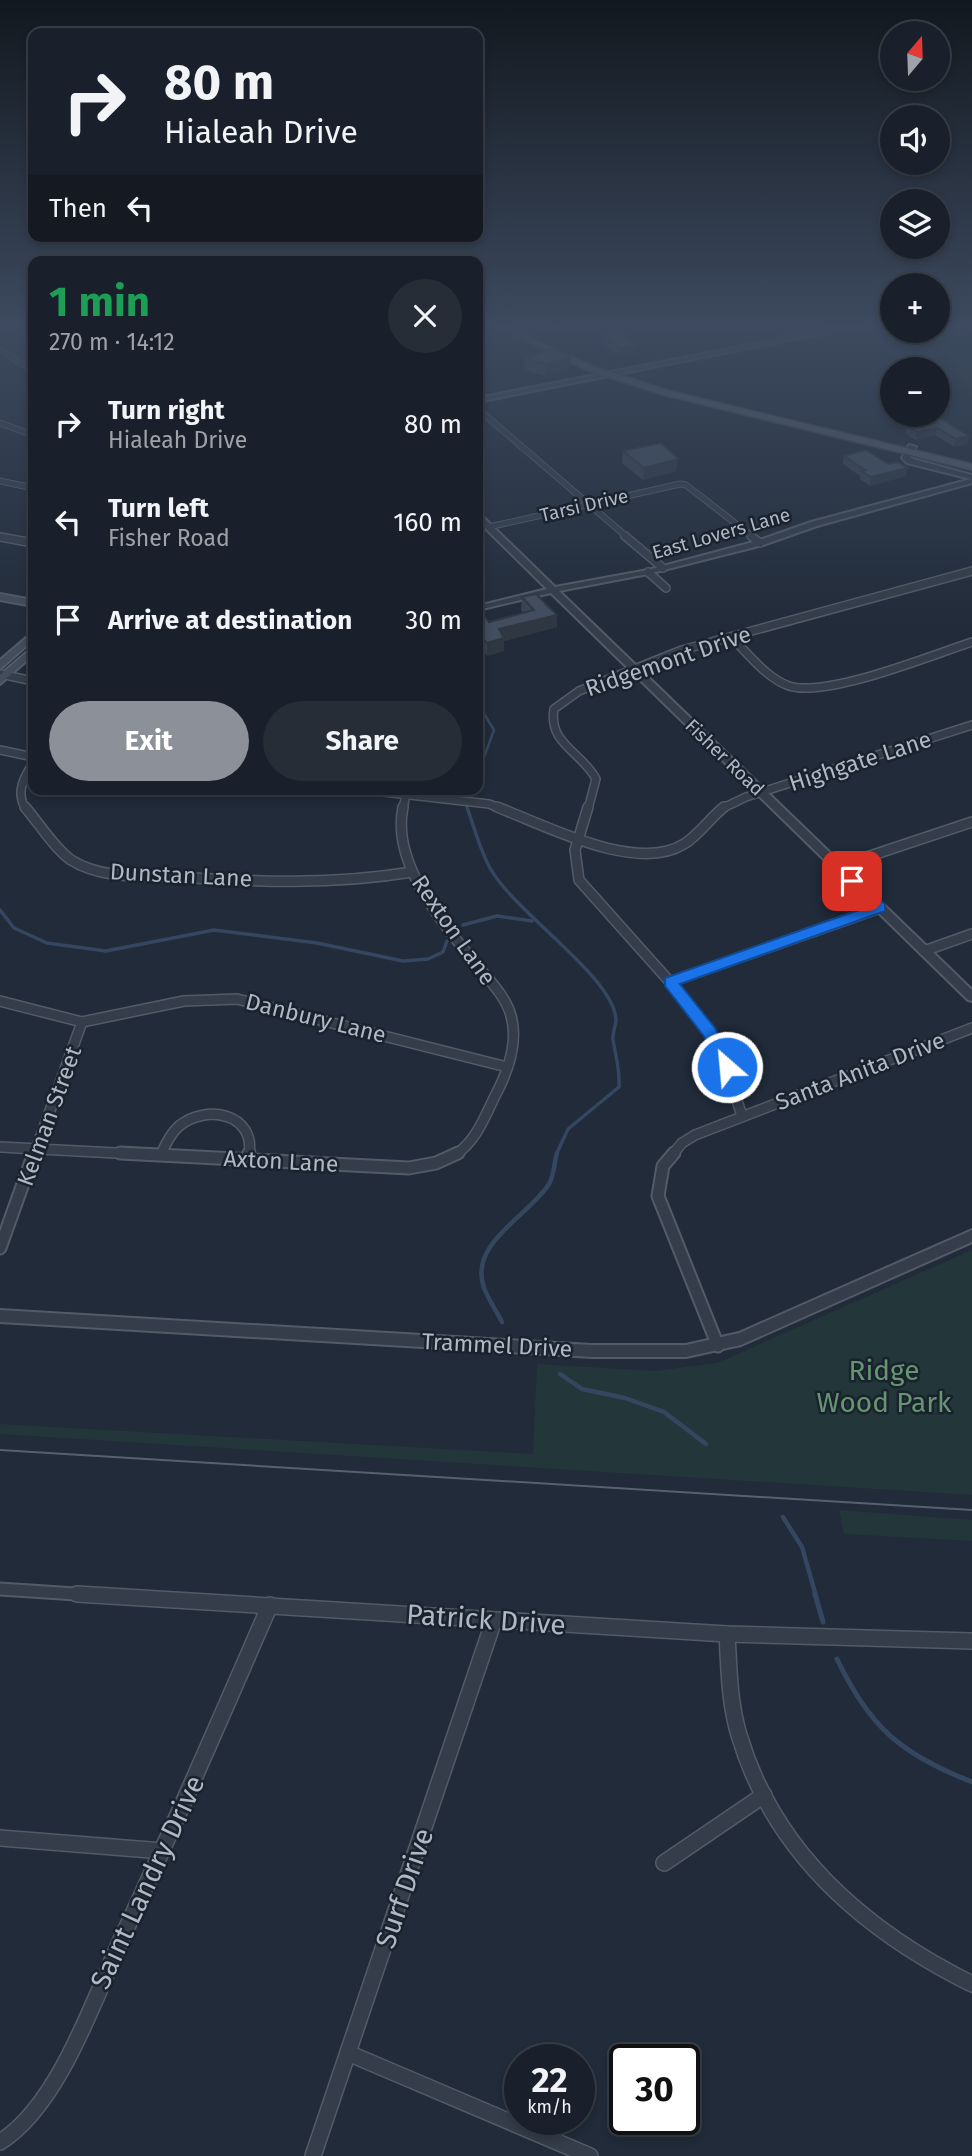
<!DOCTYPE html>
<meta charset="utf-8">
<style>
:root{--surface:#19202b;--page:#262d37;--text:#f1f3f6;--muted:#9fa3a9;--line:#373e47;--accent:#8c9099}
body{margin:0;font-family:"Fira Sans",sans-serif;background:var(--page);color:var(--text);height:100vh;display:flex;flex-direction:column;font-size:26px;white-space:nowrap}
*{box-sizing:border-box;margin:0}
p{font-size:23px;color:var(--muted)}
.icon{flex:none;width:38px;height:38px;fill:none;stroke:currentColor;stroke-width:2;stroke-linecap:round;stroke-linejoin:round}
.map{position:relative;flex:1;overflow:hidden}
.details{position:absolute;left:28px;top:256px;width:455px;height:539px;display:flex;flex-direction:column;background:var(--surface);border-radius:14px;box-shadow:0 4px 10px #0003,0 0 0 2px var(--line)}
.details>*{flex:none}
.top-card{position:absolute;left:28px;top:28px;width:455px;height:214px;border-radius:14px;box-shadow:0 4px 10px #0003,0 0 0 2px var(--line);background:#19202b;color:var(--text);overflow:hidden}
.needle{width:46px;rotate:19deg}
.fabs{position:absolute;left:880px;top:21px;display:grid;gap:14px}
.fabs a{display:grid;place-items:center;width:70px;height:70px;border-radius:50%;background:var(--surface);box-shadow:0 4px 10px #0003,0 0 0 2px var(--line);font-size:35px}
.speed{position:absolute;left:504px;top:2044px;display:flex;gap:14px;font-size:35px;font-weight:700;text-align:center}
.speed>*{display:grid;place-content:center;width:91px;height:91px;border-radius:50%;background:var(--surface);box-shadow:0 4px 10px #0003,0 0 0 2px var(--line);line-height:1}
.speed small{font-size:18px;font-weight:400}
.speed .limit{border:4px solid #111;border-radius:10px;background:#fff;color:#111}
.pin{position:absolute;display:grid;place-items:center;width:60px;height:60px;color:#fff;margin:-30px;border-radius:14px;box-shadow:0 4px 10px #0006}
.me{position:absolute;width:77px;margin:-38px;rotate:333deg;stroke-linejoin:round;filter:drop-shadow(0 0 5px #0008)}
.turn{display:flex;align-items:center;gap:24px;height:147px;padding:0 21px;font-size:32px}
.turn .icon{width:91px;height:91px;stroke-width:2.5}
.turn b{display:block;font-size:49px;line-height:60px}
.then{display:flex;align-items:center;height:66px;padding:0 21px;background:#0003;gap:14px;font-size:26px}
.round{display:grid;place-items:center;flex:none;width:74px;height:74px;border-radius:37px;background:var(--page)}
.headline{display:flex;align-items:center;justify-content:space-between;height:119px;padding:0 21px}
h1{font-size:42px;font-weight:700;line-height:52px;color:#1e9e55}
.primary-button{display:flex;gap:14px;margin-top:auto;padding:14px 21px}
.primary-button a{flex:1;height:80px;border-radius:42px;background:var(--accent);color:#fff;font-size:28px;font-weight:700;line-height:80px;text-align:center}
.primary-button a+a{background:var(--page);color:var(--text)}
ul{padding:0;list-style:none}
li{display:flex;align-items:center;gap:21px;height:98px;padding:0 21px}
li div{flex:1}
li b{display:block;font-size:26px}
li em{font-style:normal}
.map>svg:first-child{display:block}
.green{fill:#23373a}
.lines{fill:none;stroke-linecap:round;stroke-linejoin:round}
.stream-far3{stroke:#354660;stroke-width:2.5}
.stream-far2{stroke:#354660;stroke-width:3.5}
.stream-far1{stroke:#354660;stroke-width:4.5}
.stream{stroke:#354660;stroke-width:5}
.minor-far4-casing{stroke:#525b67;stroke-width:7}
.minor-far3-casing{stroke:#525b67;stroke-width:10}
.minor-far2-casing{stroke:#525b67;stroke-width:12}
.minor-far1-casing{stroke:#525b67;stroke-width:15}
.minor-casing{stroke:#525b67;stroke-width:18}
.tertiary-casing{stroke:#525b67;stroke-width:4}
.secondary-casing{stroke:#525b67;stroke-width:4}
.primary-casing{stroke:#3e4652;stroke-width:3}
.minor-far4{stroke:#343d49;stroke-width:5}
.minor-far3{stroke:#343d49;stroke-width:7}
.minor-far2{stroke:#343d49;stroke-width:9}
.minor-far1{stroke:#343d49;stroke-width:11}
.minor{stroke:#343d49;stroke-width:15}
.tertiary{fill:#343d49;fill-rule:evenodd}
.secondary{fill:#424c5c;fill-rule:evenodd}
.primary{fill:#525c69;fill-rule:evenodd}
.tram{stroke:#566170;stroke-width:2}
.wall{fill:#394351}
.shaded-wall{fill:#2e3742}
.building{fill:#424e5e;stroke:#2e3742;stroke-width:2}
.route{fill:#1a73e8;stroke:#114b97;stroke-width:2}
.labels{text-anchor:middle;stroke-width:5;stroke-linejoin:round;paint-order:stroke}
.far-street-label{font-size:19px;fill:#afb8c5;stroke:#1a222e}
.street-label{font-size:23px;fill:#afb8c5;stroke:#1a222e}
.near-park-label{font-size:28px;fill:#669671;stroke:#1a222e}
.near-street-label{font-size:28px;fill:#afb8c5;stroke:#1a222e}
</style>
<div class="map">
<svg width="972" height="2156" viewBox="0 0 972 2156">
<rect width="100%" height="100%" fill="#212b39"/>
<g class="green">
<polygon points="938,323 972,323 972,395 933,331 938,331"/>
<polygon points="972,1250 972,1495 0,1434 0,1424 533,1454 537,1364 655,1371 717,1363"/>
<polygon points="839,1510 972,1520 972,1541 844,1534"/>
</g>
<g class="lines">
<g class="stream-far3">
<polyline points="478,704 494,730 478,774"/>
<polyline points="467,794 470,789"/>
</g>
<g class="stream-far2">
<path d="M467,807C474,827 480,850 490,868C515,913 612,975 616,1019C616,1026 612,1033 613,1040C616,1057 620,1069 619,1087L568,1129L556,1155"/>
<polyline points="0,910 14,928 47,943 106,951 214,930 317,943 403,961 428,959 443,952 447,941"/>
<polyline points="463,925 497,916 532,921"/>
</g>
<g class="stream-far1">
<path d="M502,1322C496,1311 489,1300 484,1288C468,1243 529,1216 549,1184C554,1176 554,1163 557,1153"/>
<polyline points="560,1374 582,1389 625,1398 664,1412 706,1444"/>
<polyline points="783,1517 802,1547 816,1596"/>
</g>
<g class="stream">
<polyline points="815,1594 823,1622"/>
<path d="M837,1659C870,1728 901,1754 972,1782"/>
</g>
<g class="minor-far4-casing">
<g id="minor-far4">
<polyline points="0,350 33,370"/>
<polyline points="478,409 627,537"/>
<polyline points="0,423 33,435"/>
<polyline points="0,481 33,488"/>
<polyline points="489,527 680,484 686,485 753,537"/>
</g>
</g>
<g class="minor-far3-casing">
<g id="minor-far3">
<polyline points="625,536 663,568"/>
<polyline points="751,536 760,543"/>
<polyline points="0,537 33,543"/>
<polyline points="648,572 666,588"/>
<path d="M731,637C748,653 766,678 789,686C827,698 932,655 972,642"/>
<polyline points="0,674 33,681"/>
<polyline points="0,750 33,757"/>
<polyline points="357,789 489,804 502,809"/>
<path d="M26,809C15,793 24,777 33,763"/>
<polyline points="403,809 407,789"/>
<path d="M588,809L596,779C582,752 548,744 554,709L579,691L682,650L972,571"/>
<polyline points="721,809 746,797 972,725"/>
</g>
</g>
<g class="minor-far2-casing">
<g id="minor-far2">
<path d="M25,807C39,823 54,848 71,860C101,879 142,876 176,877C256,882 333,885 412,872"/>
<path d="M403,807C391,864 443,923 475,963C488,979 506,996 511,1016C519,1044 507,1074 494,1098C484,1119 475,1142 455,1155"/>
<path d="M497,807C545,825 636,874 684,844C699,835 710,818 724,807"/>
<polyline points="588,807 575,850 579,880 670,982 709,1032 721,1051 742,1116"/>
<polyline points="837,867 972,822"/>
<polyline points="924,951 972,934"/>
<polyline points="670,982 880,908"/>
<polyline points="0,1001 82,1022 184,1001 237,999 507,1067"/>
<polyline points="0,1147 154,1155"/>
<polyline points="34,1155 82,1022"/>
<path d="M161,1155C165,1145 170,1134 179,1126C206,1104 256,1113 249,1155"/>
<polyline points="672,1155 682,1143 695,1135 972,1028"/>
</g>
</g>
<g class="minor-far1-casing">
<g id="minor-far1">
<polyline points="120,1153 409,1168 436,1163 458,1153"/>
<polyline points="674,1153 663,1166 658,1196 718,1346"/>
<polyline points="248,1159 249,1153"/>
<polyline points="0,1248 34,1153"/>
<polyline points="0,1589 106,1596"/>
</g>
</g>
<g class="minor-casing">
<g id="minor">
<polyline points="77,1594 727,1634 972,1641"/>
<path d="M727,1634C729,1667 729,1702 739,1735C774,1853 865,1931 972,1984"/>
<polyline points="0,1838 163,1851"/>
<polyline points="664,1863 764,1795"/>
<polyline points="348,2053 590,2156"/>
<path d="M0,2142C58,2106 93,2002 121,1940C173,1829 221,1717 270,1605"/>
<polyline points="313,2156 494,1620"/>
</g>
</g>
<g class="tertiary-casing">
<g id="tertiary">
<polygon points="909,445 916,447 910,457 913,459 972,475 972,483 817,526 763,545 648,574 559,591 972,990 972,1001 968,1000 551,593 478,610 478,606 547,589 478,521 478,515 481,515 555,587 648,570 757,541 811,522 971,479 907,463 902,458"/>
<polygon points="972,1230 972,1242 741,1345 686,1357 592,1357 0,1322 0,1310 592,1345 686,1345 739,1333"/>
</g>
</g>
<g class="secondary-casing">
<g id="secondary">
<polygon points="859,323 875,323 478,402 478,398"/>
<polygon points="0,594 33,600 33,606 0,600"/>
<polygon points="33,632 33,640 0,669 0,660"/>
<polygon points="33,647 33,655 0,684 0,675"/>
</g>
</g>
<g class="primary-casing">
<polygon id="primary" points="488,323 499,323 592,366 670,391 972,464 972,470 664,395 586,370"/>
</g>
<use href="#minor-far4" class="minor-far4"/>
<use href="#minor-far3" class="minor-far3"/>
<use href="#minor-far2" class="minor-far2"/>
<use href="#minor-far1" class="minor-far1"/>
<use href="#minor" class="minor"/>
<use href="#tertiary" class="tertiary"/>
<use href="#secondary" class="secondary"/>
<use href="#primary" class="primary"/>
<polyline class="tram" points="0,1450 972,1510"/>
</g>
<g class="wall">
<polygon points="543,323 567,323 566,327 551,330"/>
<polygon points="604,336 635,353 619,356 603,345"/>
<polygon points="525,358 571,367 546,376 524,369"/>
<polygon points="940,418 967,444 954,447 935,435 915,440 905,433 907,426"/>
<polygon points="623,451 676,471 643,480 622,463"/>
<polygon points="844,456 906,476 870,486 860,479 860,476 843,464"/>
<polygon points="522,597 557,615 557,627 504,641 504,651 487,656 478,645 478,609 489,622 524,613 521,610"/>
</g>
<g class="shaded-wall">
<polygon points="555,323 567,323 566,327 551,330 552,324"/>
<polygon points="636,345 635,353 619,356 619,348"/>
<polygon points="571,356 571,367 546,376 547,365"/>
<polygon points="937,428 935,435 915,440 917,432"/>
<polygon points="969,436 967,444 954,447 956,439"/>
<polygon points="678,459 676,471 643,480 644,468"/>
<polygon points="908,468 906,476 870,486 871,477"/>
<polygon points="557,615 557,627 504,641 504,651 487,656 487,643 499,629"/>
</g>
<g class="building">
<polygon points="620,333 636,345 619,348 604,336"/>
<polygon points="553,348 571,356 547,365 525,358"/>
<polygon points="940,418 969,436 956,439 937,428 917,432 907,426"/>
<polygon points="661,443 678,459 644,468 623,451"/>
<polygon points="866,450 888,464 898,462 908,468 871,477 861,471 865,470 844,456"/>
<polygon points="536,594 557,615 499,629 504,638 487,643 478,633 478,609 489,622 534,610 522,597"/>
</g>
<linearGradient id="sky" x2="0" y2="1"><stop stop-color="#12181f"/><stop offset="0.52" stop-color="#3d4a5f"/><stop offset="1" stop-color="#3d4a5f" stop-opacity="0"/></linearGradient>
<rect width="972" height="625" fill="url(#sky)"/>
<polygon class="route" points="852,876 885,904 885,911 680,984 715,1028 735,1067 727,1073 722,1071 703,1035 665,986 665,978 870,906 845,881"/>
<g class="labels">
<g class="far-street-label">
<text transform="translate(584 505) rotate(-13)" y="7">Tarsi Drive</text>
<text transform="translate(721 533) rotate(-16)" y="7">East Lovers Lane</text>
<text transform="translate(725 757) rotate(44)" y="7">Fisher Road</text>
</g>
<g class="street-label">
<text transform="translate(668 661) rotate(-19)" y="8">Ridgemont Drive</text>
<text transform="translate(860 761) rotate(-18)" y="8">Highgate Lane</text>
<text transform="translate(181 875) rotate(3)" y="8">Dunstan Lane</text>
<text transform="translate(454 930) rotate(55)" y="8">Rexton Lane</text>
<text transform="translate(316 1018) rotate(14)" y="8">Danbury Lane</text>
<text transform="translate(860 1071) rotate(-21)" y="8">Santa Anita Drive</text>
<text transform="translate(49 1116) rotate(-70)" y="8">Kelman Street</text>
<text transform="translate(281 1161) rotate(3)" y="8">Axton Lane</text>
<text transform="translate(497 1345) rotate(3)" y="8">Trammel Drive</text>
</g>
<g class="near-park-label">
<text x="884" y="1380">Ridge<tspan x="884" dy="32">Wood Park</tspan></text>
</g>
<g class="near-street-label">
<text transform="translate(486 1619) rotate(4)" y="10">Patrick Drive</text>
<text transform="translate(147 1882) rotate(-65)" y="10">Saint Landry Drive</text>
<text transform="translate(404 1888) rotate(-71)" y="10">Surf Drive</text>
</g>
</g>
</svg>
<div class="fabs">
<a><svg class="needle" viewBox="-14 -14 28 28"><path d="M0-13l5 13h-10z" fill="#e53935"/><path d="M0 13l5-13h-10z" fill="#9fa3a9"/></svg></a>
<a><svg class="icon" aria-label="sound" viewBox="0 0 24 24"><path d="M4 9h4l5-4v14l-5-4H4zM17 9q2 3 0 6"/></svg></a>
<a><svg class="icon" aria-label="layers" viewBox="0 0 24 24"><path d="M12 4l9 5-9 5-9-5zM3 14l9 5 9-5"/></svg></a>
<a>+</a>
<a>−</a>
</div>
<div class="speed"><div>22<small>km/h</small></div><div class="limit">30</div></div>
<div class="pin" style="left:852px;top:881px;background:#d93025"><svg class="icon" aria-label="arrive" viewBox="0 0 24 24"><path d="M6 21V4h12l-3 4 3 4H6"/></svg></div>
<svg class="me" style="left:727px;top:1067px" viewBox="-20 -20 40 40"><circle r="17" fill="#1a73e8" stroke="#fff" stroke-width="3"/><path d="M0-11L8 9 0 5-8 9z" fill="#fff"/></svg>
<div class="top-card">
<div class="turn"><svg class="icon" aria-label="right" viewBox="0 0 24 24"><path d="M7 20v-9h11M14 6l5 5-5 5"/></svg><div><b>80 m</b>Hialeah Drive</div></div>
<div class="then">Then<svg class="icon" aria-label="left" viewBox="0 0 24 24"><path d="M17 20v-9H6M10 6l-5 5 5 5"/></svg></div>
</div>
<section class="details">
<div class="headline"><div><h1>1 min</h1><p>270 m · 14:12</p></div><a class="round"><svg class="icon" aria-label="close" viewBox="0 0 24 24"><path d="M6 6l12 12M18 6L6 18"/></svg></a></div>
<ul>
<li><svg class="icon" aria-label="right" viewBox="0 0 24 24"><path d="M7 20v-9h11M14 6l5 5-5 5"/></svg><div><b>Turn right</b><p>Hialeah Drive</p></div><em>80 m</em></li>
<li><svg class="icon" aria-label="left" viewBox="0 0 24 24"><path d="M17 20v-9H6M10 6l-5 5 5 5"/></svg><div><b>Turn left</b><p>Fisher Road</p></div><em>160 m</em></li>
<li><svg class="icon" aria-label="arrive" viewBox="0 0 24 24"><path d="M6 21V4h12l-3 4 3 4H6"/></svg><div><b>Arrive at destination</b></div><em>30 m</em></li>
</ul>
<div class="primary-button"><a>Exit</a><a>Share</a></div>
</section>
</div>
